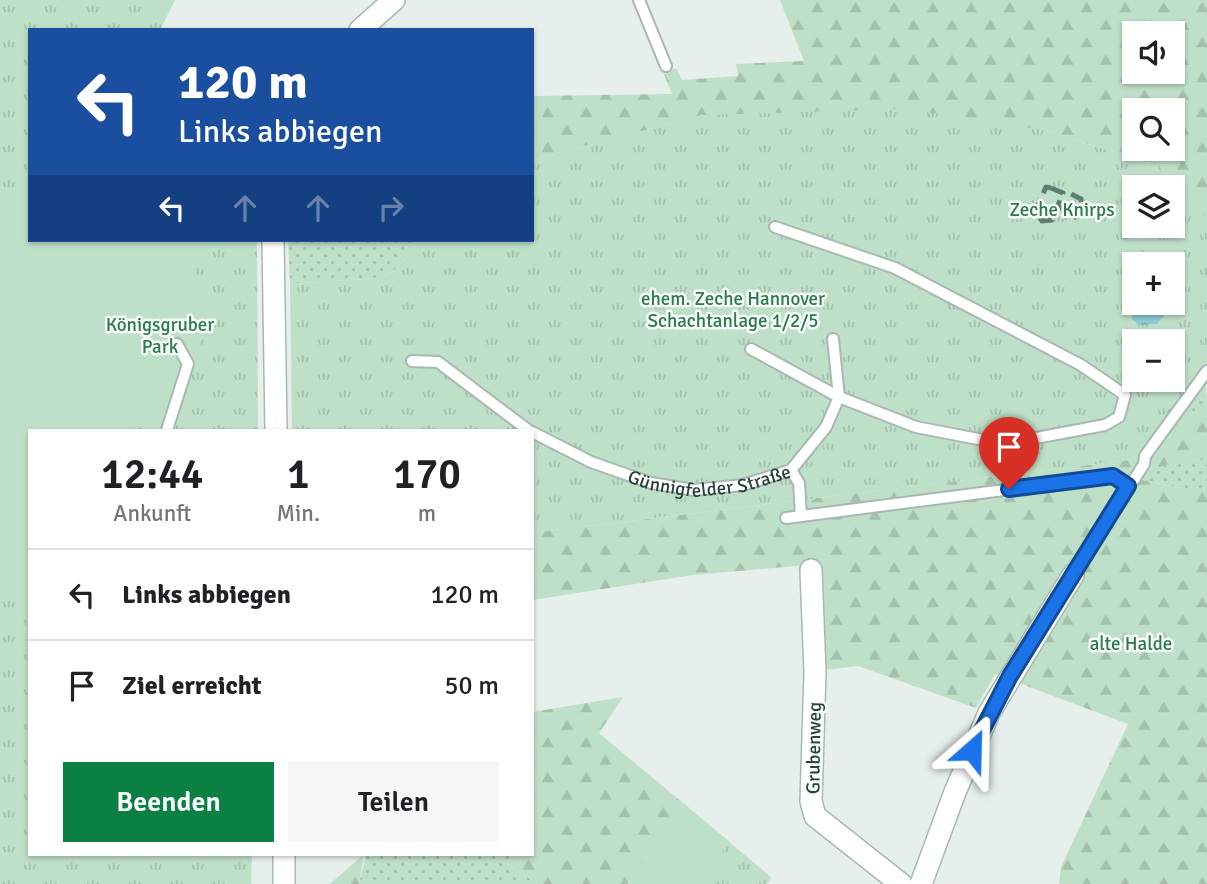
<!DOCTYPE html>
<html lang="de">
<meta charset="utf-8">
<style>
:root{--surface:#fff;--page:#f6f6f6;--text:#202124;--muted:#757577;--line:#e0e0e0;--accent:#0b8043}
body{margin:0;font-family:Signika,sans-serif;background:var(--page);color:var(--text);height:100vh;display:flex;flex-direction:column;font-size:26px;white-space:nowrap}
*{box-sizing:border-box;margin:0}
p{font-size:23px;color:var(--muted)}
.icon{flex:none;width:38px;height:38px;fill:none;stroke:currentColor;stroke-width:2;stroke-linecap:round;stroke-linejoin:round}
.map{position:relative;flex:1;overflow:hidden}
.sheet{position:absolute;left:28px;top:429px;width:506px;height:427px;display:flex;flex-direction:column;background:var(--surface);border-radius:0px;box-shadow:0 2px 5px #0004}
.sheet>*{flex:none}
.hud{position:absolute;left:28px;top:28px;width:506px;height:214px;border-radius:0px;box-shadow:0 2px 5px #0004;background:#1a4fa0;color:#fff;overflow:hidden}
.tools{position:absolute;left:1122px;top:21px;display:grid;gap:14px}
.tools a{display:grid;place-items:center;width:63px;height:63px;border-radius:0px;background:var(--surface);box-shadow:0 2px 5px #0004;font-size:35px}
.pin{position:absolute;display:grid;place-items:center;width:60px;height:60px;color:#fff;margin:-72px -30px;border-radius:50% 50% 50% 0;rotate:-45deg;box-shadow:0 0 7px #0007}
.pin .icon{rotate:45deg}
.me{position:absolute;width:77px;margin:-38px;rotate:25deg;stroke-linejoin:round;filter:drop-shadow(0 0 5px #0008)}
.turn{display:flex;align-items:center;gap:24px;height:147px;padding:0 35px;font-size:32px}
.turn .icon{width:91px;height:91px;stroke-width:2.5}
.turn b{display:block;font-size:49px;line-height:60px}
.lanes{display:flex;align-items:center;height:66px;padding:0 35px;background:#0003;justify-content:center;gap:35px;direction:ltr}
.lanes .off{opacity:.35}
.eta{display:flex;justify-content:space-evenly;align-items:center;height:119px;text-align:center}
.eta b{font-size:42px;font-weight:600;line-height:49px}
.action{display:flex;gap:14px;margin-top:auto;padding:14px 35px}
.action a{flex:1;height:80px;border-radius:0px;background:var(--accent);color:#fff;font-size:28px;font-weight:600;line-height:80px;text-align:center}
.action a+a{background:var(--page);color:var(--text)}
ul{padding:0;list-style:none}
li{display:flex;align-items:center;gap:21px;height:91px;padding:0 35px;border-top:2px solid var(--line)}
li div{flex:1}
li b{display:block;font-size:26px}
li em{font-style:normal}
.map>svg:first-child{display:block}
.grass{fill:url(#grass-dots)}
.forest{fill:url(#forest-firs);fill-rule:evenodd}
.park{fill:url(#park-tufts);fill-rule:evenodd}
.garden{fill:#bfe0c8}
.water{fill:url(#water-ripples)}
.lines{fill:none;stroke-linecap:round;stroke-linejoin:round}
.service-casing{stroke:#a8b8b2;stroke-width:14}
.minor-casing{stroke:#a8b8b2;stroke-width:24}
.tertiary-casing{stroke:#a8b8b2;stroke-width:24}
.service{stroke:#fff;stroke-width:10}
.minor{stroke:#fff;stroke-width:21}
.tertiary{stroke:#fff;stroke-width:21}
.rail{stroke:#5f7d75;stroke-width:5;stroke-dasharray:14 7;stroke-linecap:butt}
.route-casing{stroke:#114b97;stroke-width:18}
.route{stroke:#1a73e8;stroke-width:12}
.labels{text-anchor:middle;stroke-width:5;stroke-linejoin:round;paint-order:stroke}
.park-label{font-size:19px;fill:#2d7a4b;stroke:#f7fbf9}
.street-label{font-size:19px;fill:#24423a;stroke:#f7fbf9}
</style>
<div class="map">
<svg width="1207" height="884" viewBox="0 0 1207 884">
<defs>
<pattern id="grass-dots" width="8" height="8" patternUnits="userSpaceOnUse" patternTransform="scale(1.75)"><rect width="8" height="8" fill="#bfe0c8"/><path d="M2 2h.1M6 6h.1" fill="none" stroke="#a4c1ad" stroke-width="1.8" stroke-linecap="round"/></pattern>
<pattern id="forest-firs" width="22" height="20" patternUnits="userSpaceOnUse" patternTransform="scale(1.75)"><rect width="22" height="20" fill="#bfe0c8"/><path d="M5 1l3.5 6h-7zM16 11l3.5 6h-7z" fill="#a4c1ad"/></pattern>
<pattern id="park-tufts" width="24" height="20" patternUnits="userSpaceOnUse" patternTransform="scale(1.75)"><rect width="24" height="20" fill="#bfe0c8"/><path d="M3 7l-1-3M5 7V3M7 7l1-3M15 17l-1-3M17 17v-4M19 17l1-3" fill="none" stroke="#a4c1ad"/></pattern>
<pattern id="water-ripples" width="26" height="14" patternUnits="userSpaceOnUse" patternTransform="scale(1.75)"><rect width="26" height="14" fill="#8ec9d4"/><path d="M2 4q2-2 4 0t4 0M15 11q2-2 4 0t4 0" fill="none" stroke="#74a5ad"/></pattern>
</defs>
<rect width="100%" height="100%" fill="#e6efeb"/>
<g class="grass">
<polygon points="288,240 421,240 394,271 381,278 290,284"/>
<polygon points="1205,365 1207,406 1178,420 1142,450"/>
<polygon points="1207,458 1207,493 1142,480 1137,471"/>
<polygon points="366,854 510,854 507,864 538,884 359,884"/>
</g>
<g class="forest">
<path d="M780,0H1207V219L1161,167L1044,130L703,115L532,160V96L672,94L664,74L676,68L682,80L738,76L736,64L804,61ZM1134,33H1172V72H1134ZM1134,110H1172V149H1134Z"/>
<polygon points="1207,406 1207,458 1137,471 1142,480 1207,493 1207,884 1059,884 1061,867 1128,724 995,674 976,708 858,666 825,670 823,603 819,564 693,575 532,600 532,533 1137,459 1178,420"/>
<polygon points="623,697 599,733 683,803 628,884 538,884 507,864 510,854 532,854 532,712"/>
<polygon points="364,854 359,884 330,884"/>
</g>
<g class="park">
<polygon points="0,0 175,0 160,30 30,30 30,240 257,240 258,430 30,430 30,854 252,854 251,884 0,884"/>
<path d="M905,109L1044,130L1161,167L1207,219V363L1137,459L532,533V430H292L290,284L381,278L394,271L421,240H532V160L703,115ZM1134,187H1172V226H1134ZM1134,264H1172V303H1134ZM1134,341H1172V380H1134Z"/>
<polygon points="683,803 772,878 767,884 628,884"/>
</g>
<g class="garden">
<polygon points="30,186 30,240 177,240 205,291 201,339 171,429 143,425 133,430 30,430 30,601 0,601 0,191"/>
<polygon points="683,803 730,842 698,884 628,884"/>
</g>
<path class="water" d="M1158,254C1207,262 1176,302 1157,324L1139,325L1132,319L1134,283V303H1172V264H1141L1148,257Z"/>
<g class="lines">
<g class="service-casing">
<g id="service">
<polyline points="639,0 666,66"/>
<polyline points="751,349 839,397 916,427 1004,444 1105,425 1119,417 1125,395 1081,365 895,268 775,227"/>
<polyline points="412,361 438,362 528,430"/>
<polyline points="167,430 188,364 177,344"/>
<path id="s1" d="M532,432L591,462L651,483L694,490L743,485L791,470L826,427L839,397L833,339"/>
<polyline points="791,470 799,483 801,516"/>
<polyline points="786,518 1113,476 1128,486"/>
<polyline points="1073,575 1144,464 1145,456 1207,371"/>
</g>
</g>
<g class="minor-casing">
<g id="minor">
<polyline points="811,570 815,672 811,801 815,816 901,884"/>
<polyline points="921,884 955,792 989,713 1073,575"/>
</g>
</g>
<g class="tertiary-casing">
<g id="tertiary">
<polyline points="360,30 394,0"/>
<polyline points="273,240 276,430"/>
<polyline points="284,854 284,884"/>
</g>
</g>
<use href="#service" class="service"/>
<use href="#minor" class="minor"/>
<use href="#tertiary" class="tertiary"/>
<g class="rail">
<polyline points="1051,188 1063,193 1052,220 1042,221 1035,212 1046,187 1051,188"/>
<polyline points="1061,205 1066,217 1072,219 1082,213 1081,199 1071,194 1065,197"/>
</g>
</g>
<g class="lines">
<g class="route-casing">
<polyline id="route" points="972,750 1010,676 1128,486 1113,476 1009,489"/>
</g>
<use href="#route" class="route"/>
</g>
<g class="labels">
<g class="park-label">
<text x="1062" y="216">Zeche Knirps</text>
<text x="733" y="305">ehem. Zeche Hannover<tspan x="733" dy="22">Schachtanlage 1/2/5</tspan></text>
<text x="160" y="331">Königsgruber<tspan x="160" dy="22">Park</tspan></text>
<text x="1131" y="650">alte Halde</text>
</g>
<g class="street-label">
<text dy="7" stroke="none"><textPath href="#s1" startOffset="189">Günnigfelder Straße</textPath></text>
<text transform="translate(813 748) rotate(-89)" y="7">Grubenweg</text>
</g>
</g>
</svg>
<div class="tools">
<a><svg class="icon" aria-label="sound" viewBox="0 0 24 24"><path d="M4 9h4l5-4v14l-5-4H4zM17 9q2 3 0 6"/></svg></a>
<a><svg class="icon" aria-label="search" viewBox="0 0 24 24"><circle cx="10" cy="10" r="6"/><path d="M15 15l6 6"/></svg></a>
<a><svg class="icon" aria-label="layers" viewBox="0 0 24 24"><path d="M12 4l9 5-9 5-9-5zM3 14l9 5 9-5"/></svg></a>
<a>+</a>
<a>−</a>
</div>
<div class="pin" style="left:1009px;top:489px;background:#d93025"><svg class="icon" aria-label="arrive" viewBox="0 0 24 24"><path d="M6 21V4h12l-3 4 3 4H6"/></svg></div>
<svg class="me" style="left:972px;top:750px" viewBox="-20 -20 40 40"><path d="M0-17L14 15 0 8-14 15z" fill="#1a73e8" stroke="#fff" stroke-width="4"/></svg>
<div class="hud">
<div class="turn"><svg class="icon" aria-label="left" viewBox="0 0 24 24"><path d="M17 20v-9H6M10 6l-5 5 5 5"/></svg><div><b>120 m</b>Links abbiegen</div></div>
<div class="lanes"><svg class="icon" aria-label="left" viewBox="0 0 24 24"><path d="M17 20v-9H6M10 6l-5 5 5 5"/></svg><svg class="icon off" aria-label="ahead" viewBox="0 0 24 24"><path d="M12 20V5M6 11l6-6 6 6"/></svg><svg class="icon off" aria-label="ahead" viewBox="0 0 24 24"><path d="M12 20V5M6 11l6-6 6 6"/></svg><svg class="icon off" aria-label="right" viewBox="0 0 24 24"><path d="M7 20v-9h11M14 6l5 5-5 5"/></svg></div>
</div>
<section class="sheet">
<div class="eta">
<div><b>12:44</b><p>Ankunft</p></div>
<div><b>1</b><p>Min.</p></div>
<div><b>170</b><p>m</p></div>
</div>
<ul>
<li><svg class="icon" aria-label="left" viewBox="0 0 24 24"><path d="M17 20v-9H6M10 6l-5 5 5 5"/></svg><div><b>Links abbiegen</b></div><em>120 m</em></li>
<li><svg class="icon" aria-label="arrive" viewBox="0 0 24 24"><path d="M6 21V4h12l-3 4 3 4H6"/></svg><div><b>Ziel erreicht</b></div><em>50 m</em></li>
</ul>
<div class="action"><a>Beenden</a><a>Teilen</a></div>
</section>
</div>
